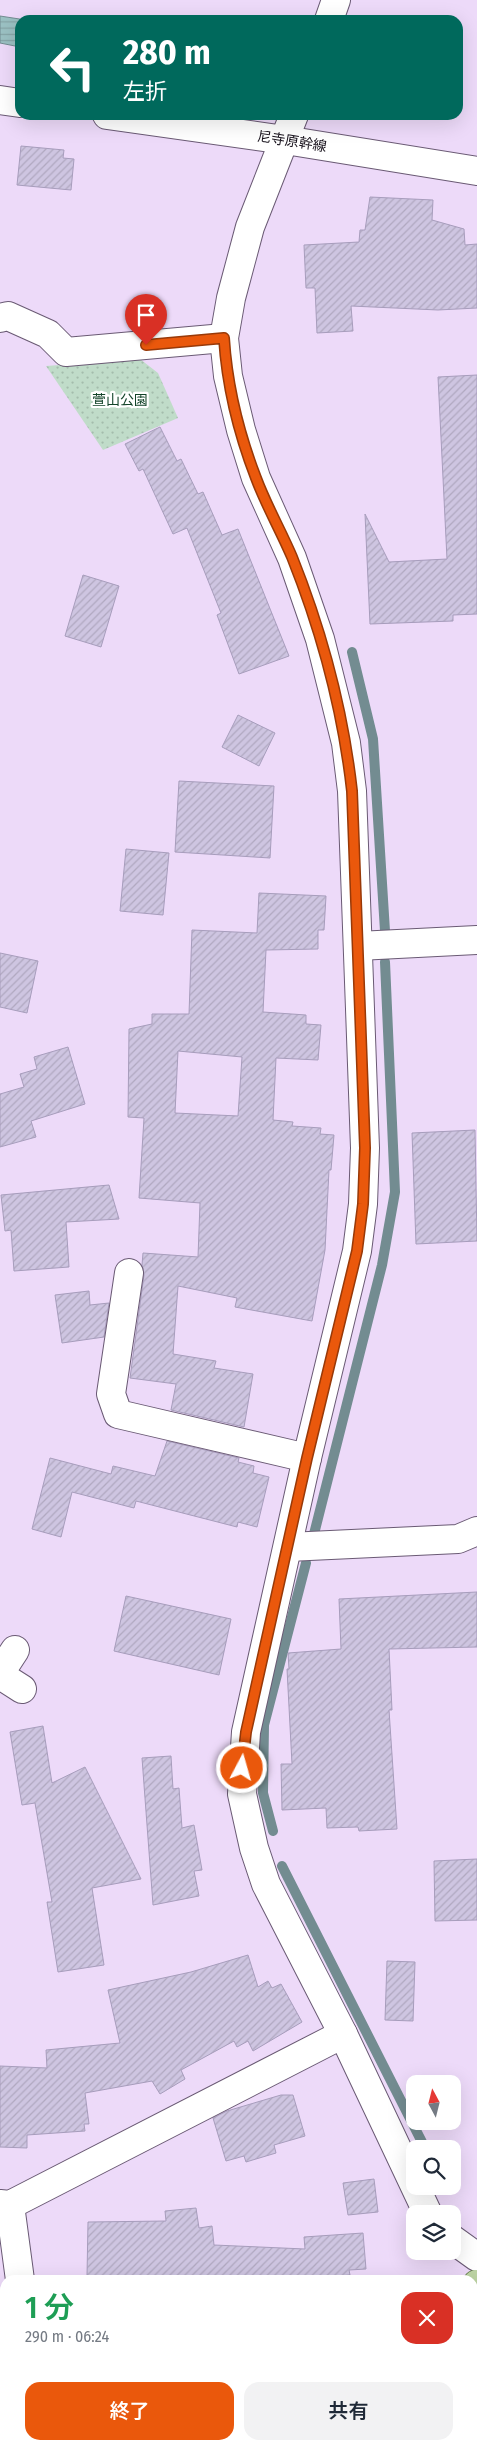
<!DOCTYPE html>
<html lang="ja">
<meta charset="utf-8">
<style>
:root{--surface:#fff;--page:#f2f2f3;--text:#1f2937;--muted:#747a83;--accent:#ea580c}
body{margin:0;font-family:"Fira Sans Condensed","Noto Sans JP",sans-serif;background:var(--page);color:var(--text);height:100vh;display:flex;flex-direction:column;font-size:19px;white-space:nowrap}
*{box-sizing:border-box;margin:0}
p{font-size:16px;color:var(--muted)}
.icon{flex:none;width:28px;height:28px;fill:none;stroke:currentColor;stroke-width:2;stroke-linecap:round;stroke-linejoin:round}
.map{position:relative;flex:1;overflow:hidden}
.sheet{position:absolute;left:0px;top:2275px;width:478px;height:175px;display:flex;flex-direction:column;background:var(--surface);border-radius:15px 15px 0 0;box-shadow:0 5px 20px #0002}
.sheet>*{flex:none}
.top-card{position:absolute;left:15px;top:15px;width:448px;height:105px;border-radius:15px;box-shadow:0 5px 20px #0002;background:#00695c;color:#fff;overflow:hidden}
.needle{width:32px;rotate:353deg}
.tools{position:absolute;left:406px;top:2075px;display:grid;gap:10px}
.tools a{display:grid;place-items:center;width:55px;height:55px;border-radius:10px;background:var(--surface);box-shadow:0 5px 20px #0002;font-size:25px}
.pin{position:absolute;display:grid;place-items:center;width:42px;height:42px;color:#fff;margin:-51px -21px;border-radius:50% 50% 50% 0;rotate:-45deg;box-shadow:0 0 5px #0007}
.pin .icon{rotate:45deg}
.me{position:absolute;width:55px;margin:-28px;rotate:6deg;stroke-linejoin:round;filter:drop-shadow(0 0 4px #0008)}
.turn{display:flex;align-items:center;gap:18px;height:105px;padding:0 25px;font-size:22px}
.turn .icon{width:65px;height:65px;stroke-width:2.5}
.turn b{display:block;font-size:35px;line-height:42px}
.round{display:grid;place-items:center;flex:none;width:52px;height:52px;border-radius:15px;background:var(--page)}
.summary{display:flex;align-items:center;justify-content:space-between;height:85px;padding:0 25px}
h1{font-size:30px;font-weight:600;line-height:38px;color:#1e9e55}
.action{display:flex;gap:10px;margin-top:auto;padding:10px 25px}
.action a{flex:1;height:58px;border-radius:15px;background:var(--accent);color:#fff;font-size:20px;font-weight:600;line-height:58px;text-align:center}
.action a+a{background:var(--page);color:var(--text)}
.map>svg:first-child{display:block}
.park{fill:url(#park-dots)}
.water{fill:url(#water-rules);stroke:#738c91}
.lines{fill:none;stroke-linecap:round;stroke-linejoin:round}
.stream{stroke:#738c91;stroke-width:10}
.building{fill:url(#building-hatch);stroke:#a79dbc;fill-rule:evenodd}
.minor-casing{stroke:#6a5a74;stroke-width:30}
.major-casing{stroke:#667e4d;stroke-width:30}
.minor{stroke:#fff;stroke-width:28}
.major{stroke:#bdd4a4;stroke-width:28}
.route-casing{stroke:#983908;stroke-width:12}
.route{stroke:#ea580c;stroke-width:9}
.labels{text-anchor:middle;stroke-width:4.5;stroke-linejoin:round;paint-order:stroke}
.street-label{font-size:14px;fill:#17111b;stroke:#fff}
.park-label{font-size:14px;fill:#124329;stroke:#fff}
</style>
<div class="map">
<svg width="477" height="2450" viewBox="0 0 477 2450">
<defs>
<pattern id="park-dots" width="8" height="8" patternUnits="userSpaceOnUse" patternTransform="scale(1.25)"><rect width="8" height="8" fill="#c0dcc9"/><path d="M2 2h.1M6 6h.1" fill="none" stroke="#a4bcac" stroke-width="1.8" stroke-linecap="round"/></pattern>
<pattern id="water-rules" width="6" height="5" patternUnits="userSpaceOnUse" patternTransform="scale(1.25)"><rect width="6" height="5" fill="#9bc1c3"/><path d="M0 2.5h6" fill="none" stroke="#85a5a7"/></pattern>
<pattern id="building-hatch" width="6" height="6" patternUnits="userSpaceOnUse" patternTransform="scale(1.25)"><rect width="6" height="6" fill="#cec5e1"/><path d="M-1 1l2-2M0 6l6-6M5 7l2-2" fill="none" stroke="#b0a8c0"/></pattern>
</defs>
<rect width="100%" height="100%" fill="#eddaf9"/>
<polygon class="park" points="140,359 158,373 178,418 103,450 46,366"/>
<polygon class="water" points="0,16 26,20 20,20 20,47 0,43"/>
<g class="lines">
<g class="stream">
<polyline points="352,652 373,739 385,931"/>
<polyline points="314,1534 382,1265 395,1192 385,962"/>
<polyline points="273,1831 263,1793 264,1725 306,1563"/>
<polyline points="282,1866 425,2148"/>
</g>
</g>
<g class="building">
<polygon points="21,146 64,150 63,158 74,159 71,190 17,185"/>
<polygon points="370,197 433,200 432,220 464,229 465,245 477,244 477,308 438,310 351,306 353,331 317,333 315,288 306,288 304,245 359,242 360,230 365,230"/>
<polygon points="477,375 477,614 453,615 453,621 370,624 365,514 389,562 447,559 438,377"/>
<polygon points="160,427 177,461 181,459 198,494 203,492 222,535 238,529 289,656 239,674 217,615 221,613 187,528 173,534 143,469 139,471 125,444"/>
<polygon points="83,575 119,586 101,647 65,636"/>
<polygon points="238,715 275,733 259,766 222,747"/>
<polygon points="179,781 274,786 270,858 175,852"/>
<polygon points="126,849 169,853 163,915 120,911"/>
<path d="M259,893L326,896L324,930H318V949L266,950L263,1012L306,1015V1024L321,1025L318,1060L276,1058L273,1120L293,1122L292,1126L321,1128L320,1134L334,1135L331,1170H329L325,1250L312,1321L235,1307L237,1298L178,1286L173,1354L216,1361L214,1368L253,1374L244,1427L171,1410L176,1384L130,1378L144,1275L142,1265L143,1253L198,1257L200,1203L139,1198L144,1118L128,1117L129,1029L152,1024V1014H189L192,930L257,933ZM178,1051L242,1057L238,1116L175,1113Z"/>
<polygon points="0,953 38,961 27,1013 0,1007"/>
<polygon points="68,1047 85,1104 31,1121 36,1137 0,1147 0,1094 24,1087 20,1074 37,1069 34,1057"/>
<polygon points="475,1130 477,1241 416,1244 412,1133"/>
<polygon points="109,1185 119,1219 66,1222 69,1267 14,1271 11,1230 5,1231 1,1195"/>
<polygon points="89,1291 90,1305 109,1303 104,1337 62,1343 55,1295"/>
<polygon points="167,1441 239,1458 238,1462 254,1466 253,1473 269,1477 257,1527 238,1522 237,1527 136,1501 134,1508 72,1492 61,1537 32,1529 50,1458 111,1474 113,1466 155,1476"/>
<polygon points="477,1592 477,1647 389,1649 392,1710 389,1710 397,1829 359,1831 358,1827 327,1828 326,1808 282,1810 281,1764 292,1764 287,1669 289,1669 288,1653 341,1649 339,1599"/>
<polygon points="126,1596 231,1619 219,1675 114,1651"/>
<polygon points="43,1726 52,1783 85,1767 141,1879 92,1888 104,1965 58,1972 47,1902 52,1902 35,1803 22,1805 10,1732"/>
<polygon points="171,1756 173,1789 179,1788 182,1828 194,1825 202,1870 194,1871 199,1896 153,1905 142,1758"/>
<polygon points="477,1859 477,1920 435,1921 434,1861"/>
<polygon points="248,1955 258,1987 268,1981 272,1988 281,1984 302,2022 253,2051 248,2041 237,2047 234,2041 181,2070 185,2079 160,2094 152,2081 85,2093 89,2124 84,2124 85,2131 27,2135 27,2148 0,2147 0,2066 47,2068 46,2050 120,2043 108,1990 191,1972"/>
<polygon points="387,1961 415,1962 413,2021 385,2020"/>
<polygon points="281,2095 293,2095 305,2136 274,2145 276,2153 246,2162 244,2156 226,2161 213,2118 227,2111"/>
<polygon points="374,2179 378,2212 348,2215 343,2183"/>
<polygon points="196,2208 199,2228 212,2226 214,2245 305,2249 304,2237 363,2233 366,2269 349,2270 350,2275 275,2280 110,2280 110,2277 87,2276 88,2222 166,2221 165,2211"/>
</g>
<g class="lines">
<g class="minor-casing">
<g id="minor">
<polyline points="329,20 336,0"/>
<polyline points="0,100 20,103"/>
<polyline points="107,115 285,140 477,171"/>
<polyline points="294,115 250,227 231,298 224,338 228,376 241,430 256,478 292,558 320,639 346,743 352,791 360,1009 365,1148 363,1204 357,1251 307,1458 246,1732 242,1794 254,1848 266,1884 343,2034 428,2214"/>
<polyline points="0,318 8,316 48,334 66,352 224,338"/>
<polyline points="358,946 477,940"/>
<polyline points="129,1273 111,1394 118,1414 307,1458"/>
<polyline points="288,1547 458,1539 477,1531"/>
<polyline points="0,1673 15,1650"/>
<polyline points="0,1675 22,1689"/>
<polyline points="0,2204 10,2205 343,2034"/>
<polyline points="10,2205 20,2280"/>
<polyline points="452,2239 477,2257"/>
<polyline points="472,2400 477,2400"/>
<polyline points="13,2450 15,2445"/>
</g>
</g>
<g class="major-casing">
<g id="major">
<polyline points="472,2296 477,2284"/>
<polyline points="416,2450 418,2445"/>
</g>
</g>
<use href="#minor" class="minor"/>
<use href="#major" class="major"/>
</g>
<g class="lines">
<g class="route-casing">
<path id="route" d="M146,345L224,338C227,385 239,434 256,478C266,505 281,531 292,557C322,632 343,711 352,791L365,1148L363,1204L357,1251L307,1458L246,1732L242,1768"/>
</g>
<use href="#route" class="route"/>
</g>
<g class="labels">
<g class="street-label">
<text transform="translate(292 141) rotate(9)" y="5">尼寺原幹線</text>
</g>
<g class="park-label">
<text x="120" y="405">萱山公園</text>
</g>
</g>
</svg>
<div class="tools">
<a><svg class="needle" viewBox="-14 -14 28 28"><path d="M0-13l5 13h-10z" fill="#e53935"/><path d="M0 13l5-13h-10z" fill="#747a83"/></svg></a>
<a><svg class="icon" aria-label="search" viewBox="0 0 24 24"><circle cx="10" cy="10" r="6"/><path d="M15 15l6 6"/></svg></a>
<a><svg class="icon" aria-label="layers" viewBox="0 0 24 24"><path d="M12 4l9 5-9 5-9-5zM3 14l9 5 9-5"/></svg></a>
</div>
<div class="pin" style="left:146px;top:345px;background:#d93025"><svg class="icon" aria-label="arrive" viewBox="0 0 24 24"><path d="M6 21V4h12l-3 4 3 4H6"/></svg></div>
<svg class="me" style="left:242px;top:1768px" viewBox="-20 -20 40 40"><circle r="17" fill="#ea580c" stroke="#fff" stroke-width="3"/><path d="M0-11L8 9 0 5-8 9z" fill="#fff"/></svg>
<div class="top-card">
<div class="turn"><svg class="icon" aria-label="left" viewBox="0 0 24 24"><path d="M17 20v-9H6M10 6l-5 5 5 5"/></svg><div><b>280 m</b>左折</div></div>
</div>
<section class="sheet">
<div class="summary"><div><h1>1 分</h1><p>290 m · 06:24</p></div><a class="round" style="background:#d93025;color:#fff"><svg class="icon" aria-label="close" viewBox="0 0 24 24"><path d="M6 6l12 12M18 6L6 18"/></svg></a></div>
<div class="action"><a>終了</a><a>共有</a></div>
</section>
</div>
